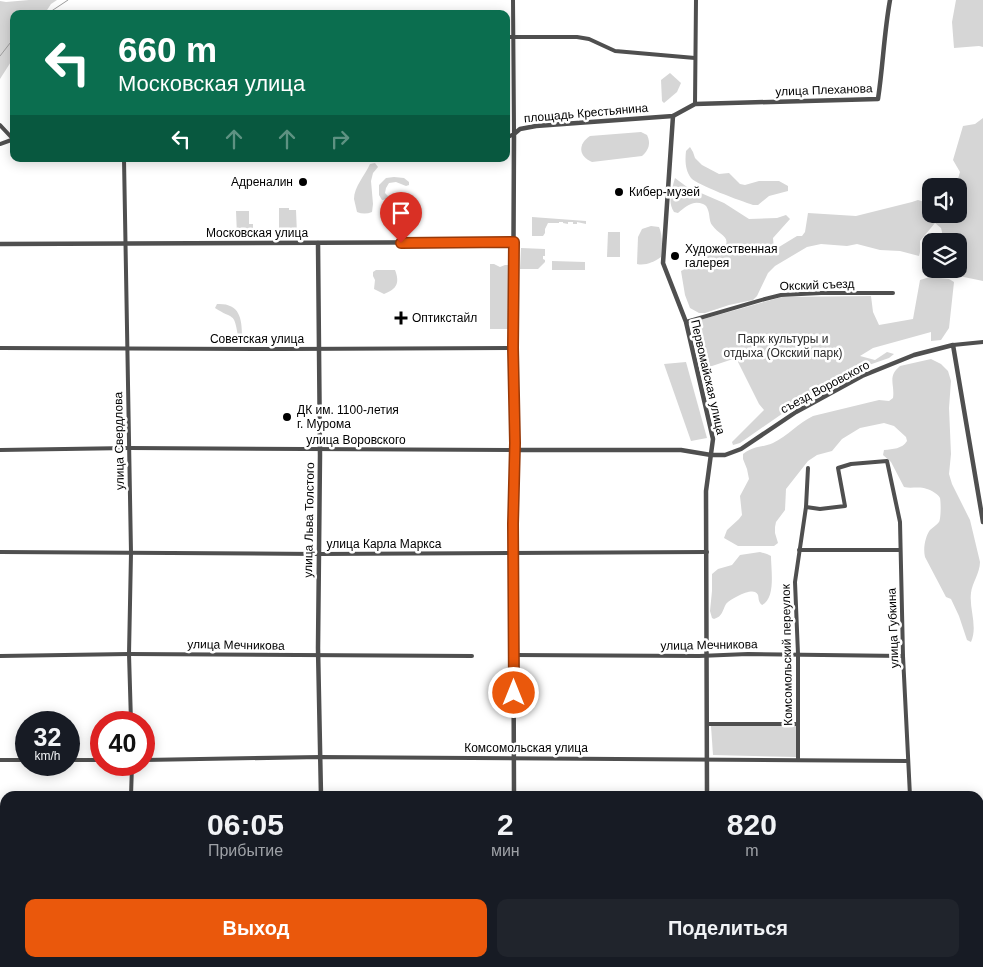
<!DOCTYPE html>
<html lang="ru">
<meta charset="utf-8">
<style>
:root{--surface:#171b24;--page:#20242c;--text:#f1f3f6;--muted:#9ea1a6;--accent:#ea580c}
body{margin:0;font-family:Helvetica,sans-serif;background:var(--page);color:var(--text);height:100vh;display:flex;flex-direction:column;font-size:19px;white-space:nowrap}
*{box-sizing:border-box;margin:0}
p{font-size:16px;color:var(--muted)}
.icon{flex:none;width:28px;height:28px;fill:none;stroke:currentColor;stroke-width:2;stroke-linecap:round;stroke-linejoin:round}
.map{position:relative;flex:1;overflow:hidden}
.panel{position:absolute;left:0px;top:791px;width:984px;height:176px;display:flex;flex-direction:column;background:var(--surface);border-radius:15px 15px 0 0;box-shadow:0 2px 12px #0003}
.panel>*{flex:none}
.banner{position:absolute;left:10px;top:10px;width:500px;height:152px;border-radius:10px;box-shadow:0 2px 12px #0003;background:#0b6e4f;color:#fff;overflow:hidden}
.controls{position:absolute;left:922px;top:178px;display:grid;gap:10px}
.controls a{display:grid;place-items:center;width:45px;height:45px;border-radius:10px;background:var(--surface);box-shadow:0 2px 12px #0003;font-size:25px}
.speed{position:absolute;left:15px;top:711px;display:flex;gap:10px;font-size:25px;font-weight:700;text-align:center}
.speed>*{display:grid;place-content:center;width:65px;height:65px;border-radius:50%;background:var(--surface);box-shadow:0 2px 12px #0003;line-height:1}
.speed small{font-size:12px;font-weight:400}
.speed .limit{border:8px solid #d22;background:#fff;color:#111}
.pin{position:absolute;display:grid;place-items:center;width:42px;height:42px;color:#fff;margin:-51px -21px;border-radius:50% 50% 50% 0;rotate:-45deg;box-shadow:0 0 5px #0007}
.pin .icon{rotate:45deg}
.me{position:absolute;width:55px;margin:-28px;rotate:0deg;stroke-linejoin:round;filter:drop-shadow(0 0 4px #0008)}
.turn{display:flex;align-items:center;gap:18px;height:105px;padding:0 25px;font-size:22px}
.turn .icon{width:65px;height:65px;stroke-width:2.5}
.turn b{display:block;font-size:35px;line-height:42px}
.lanes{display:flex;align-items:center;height:48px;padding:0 25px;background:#0003;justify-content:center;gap:25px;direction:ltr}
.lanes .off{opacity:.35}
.eta{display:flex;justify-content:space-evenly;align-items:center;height:85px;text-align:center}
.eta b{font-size:30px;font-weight:600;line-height:35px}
.action{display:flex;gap:10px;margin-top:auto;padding:10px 25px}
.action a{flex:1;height:58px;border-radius:10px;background:var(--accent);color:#fff;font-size:20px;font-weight:600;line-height:58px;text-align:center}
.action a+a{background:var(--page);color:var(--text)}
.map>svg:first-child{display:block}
.green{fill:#d6d6d6}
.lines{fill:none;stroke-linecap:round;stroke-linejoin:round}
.stream{stroke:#9d9d9d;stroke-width:1}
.minor{stroke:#4f4f4f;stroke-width:4}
.tertiary{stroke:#4f4f4f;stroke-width:4.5}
.route-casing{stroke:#983908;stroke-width:12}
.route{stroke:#ea580c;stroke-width:9}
.poi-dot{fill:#000;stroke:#fff;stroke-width:2}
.labels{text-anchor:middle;stroke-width:5;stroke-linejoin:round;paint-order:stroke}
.street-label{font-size:12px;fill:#000;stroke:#fff}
.poi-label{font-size:12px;fill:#000;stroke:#fff;text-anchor:start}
.park-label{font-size:12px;fill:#2d2d2d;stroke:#fff}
</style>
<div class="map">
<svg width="983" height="967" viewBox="0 0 983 967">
<rect width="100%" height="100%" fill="#fff"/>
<g class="green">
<polygon points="29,0 57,0 51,4 45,13 46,14 14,14 14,57 0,79 0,1 6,2"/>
<polygon points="956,0 983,0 983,47 979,46 954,48 952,22"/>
<polygon points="670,73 681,83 677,92 664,103 662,101 661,80"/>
<path d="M983,118V281L959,276L955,269H959V241H941L942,232L941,228L935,223L920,241V252L919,256L900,251L880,250L857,244L847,246L821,244L807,247L775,266L768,273L757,296L753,300L729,305L705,313H699L690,308L685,295L681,271L685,269L694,267L701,255L721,254C734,235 721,238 712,225C709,221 710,215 708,210C707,207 706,205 703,204C692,200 686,207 678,213L674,212C667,202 672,189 675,178L687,187L724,203L749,219L777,218L786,215L790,219L773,238L774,250L797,236H802L805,232L808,213L856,216L912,202L918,200L931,204V214H959V186H954L957,182L960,172L953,160L963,126L975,124Z"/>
<path d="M641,132L647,135C651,143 649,150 642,156L592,162C578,156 578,144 590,136Z"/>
<path d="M690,147L693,152L695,158L702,165L719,174L729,173L740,184L745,185L759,181H779L788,186V191L769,196L758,205H753C741,201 697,185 691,178C685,170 685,160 686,151Z"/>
<path d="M375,163L378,167L373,173L371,181L373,204L372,212C367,214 362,214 357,212C356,208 355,203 354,199C354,187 365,175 370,164Z"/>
<polygon points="394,177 404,178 409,182 409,185 406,186 396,182 389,183 386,188 385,193 390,198 388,199 382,200 379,195 379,185 386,178"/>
<polygon points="279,208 289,208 289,210 296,210 297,234 279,235"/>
<polygon points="236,211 249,211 249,224 253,224 253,234 237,235"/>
<polygon points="532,217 586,221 586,224 577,222 577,224 573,224 573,222 568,222 568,224 563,223 563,222 559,222 559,223 548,223 545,229 545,233 543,236 532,236"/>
<path d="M651,226L659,227C663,236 662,247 661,257C654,262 645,266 637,264L638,237L642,229Z"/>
<polygon points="608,232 620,232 620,257 607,257"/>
<polygon points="521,248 545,249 545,256 543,256 543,259 545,260 545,262 538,269 520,269"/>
<polygon points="552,261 585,262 585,270 552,270"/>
<polygon points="490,264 494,264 500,267 505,265 509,265 509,329 490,329"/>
<path d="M376,270H395C400,283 397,289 384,294L374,289L375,280L373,276V272Z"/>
<polygon points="930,277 949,279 954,282 949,328 941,340 931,341 931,332 873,348 860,356 875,360 887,352 894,354 889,358 866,366 802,400 740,443 733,445 732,442 764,410 759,404 736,358 706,368 693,322 782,297 871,296 873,312 879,325 913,319 920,280"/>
<path d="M217,304C239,303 242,317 242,336H238C234,311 233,320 215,308Z"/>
<path d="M931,359L941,364L948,371L951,381L949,408L951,454L949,474L952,484L970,520L980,562C980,573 972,583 971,593C969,609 978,626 971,642L967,640L959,616L951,599L946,597L925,557C923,549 925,537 930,530C933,527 937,525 939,522C941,519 941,502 940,498C938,494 931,490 927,489C919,486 911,489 904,487L891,462L883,455L884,450C893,449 902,449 907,441L906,437L894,426L884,423L860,428L842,439L832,451L817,455L808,461L786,489L785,510L776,522L775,527V533L778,543L774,546H738L724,538L727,530L739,519L742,515L740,496L749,479L747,469L743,459V454C755,445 761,448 773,443C788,436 798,423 813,416L879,400L889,401L893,398C895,384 887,377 900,366Z"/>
<polygon points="686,362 707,438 691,441 664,364"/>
<path d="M760,552L767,554L771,556C771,570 776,598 762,605C756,600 761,595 755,592C749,589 730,599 726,604C722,611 723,616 714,619L712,618L710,611L712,591V574L718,569L732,565L740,555Z"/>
<polygon points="711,726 797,726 797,757 713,755"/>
</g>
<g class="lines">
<g class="stream">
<polyline points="47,14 68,0"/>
<polyline points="0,56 14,38"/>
</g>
<g class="minor">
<polyline points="506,37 577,37 589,39 615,51 695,58"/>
<polyline points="695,104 696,0"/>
<polyline points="0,125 13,139"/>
<polyline points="506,138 514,134 514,127 513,0"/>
<polyline points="0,144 14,139"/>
<polyline points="124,159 131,553 129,654 131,722"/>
<polyline points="686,322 765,299 781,295 821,293 893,293"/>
<polyline points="953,345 983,342"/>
<polyline points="0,348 284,349 513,348"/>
<polyline points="0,450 129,448 515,450"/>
<polyline points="806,507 820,509 845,506 838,468 851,464 887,461 900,522 903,656 910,796"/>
<polyline points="799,550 900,550"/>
<polyline points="0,552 319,554 707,552"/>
<polyline points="514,655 699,656 748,654 903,656"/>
<polyline points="0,656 129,654 472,656"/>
<polyline points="707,724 798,724"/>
<polyline points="0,760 26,760"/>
<polyline points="69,760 101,760"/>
<polyline points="144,760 320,757 908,761"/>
<polyline points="798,760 798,654 795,582 806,507 808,468"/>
<polyline points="131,796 132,765"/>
<polyline points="0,862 5,862"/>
<polyline points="837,962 842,967"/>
</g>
<g class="tertiary">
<polyline points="673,116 663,263 686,322 713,439 706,491 707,796"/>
<polyline points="318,243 320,455 318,648 321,796"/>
<polyline points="0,244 514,242"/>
<polyline points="515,450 681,450 711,455 725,455 741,449 796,412 862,376 914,355 953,345 983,522"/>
<path d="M514,796L513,525L515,450L513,348L514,134L520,129L536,126L673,116L695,104L878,99C883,66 884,33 890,0"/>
<polyline points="0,966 136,964 287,965 322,963 372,965 554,964 831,966 836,967"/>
</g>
</g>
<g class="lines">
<g class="route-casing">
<polyline id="route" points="401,243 514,242 513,348 515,443 513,524 514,693"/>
</g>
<use href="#route" class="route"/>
</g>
<g class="poi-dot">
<circle cx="303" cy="182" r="5"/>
<circle cx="619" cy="192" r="5"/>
<circle cx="675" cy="256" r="5"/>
<path d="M398.5 310.5h5v5h5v5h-5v5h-5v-5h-5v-5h5z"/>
<circle cx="287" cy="417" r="5"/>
</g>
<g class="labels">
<g class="street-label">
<text transform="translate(824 90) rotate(-2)" y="4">улица Плеханова</text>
<text transform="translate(586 113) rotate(-5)" y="4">площадь Крестьянина</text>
<text x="257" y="237">Московская улица</text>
<text transform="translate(817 285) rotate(-2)" y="4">Окский съезд</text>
<text x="257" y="343">Советская улица</text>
<text transform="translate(708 377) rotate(77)" y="4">Первомайская улица</text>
<text transform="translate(825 387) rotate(-28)" y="4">съезд Воровского</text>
<text x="356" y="444">улица Воровского</text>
<text transform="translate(119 441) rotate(-91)" y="4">улица Свердлова</text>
<text transform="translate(309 520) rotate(-89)" y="4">улица Льва Толстого</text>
<text x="384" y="548">улица Карла Маркса</text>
<text transform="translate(893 628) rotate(-92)" y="4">улица Губкина</text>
<text transform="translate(236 645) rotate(1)" y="4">улица Мечникова</text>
<text transform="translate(709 645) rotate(-1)" y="4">улица Мечникова</text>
<text transform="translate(787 655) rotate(-91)" y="4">Комсомольский переулок</text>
<text x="526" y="752">Комсомольская улица</text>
</g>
<g class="poi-label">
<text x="293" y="186" text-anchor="end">Адреналин</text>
<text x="629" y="196">Кибер-музей</text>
<text x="685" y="253">Художественная<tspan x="685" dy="14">галерея</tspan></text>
<text x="412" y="322">Оптикстайл</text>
<text x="297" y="414">ДК им. 1100-летия<tspan x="297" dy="14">г. Мурома</tspan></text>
</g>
<g class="park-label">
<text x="783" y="343">Парк культуры и<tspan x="783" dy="14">отдыха (Окский парк)</tspan></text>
</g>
</g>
</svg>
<div class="controls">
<a><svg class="icon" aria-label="sound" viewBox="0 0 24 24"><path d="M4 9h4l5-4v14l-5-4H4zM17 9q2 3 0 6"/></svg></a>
<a><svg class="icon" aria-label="layers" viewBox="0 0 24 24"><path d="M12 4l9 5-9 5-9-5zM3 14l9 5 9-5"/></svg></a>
</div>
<div class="speed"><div>32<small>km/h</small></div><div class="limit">40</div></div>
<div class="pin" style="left:401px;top:243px;background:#d93025"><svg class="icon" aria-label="arrive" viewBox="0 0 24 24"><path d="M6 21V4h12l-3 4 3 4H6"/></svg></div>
<svg class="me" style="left:514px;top:693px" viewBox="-20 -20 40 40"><circle r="17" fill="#ea580c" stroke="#fff" stroke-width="3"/><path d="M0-11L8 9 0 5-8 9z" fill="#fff"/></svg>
<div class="banner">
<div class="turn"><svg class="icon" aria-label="left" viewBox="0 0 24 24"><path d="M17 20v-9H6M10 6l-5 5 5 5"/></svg><div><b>660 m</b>Московская улица</div></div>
<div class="lanes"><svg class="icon" aria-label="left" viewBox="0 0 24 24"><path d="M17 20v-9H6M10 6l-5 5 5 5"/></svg><svg class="icon off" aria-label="ahead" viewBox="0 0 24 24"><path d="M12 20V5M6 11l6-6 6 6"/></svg><svg class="icon off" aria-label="ahead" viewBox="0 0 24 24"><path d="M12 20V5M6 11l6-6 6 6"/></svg><svg class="icon off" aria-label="right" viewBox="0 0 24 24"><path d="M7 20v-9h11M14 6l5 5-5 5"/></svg></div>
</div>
<section class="panel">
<div class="eta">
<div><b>06:05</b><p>Прибытие</p></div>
<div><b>2</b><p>мин</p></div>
<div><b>820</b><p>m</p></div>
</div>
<div class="action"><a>Выход</a><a>Поделиться</a></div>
</section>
</div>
